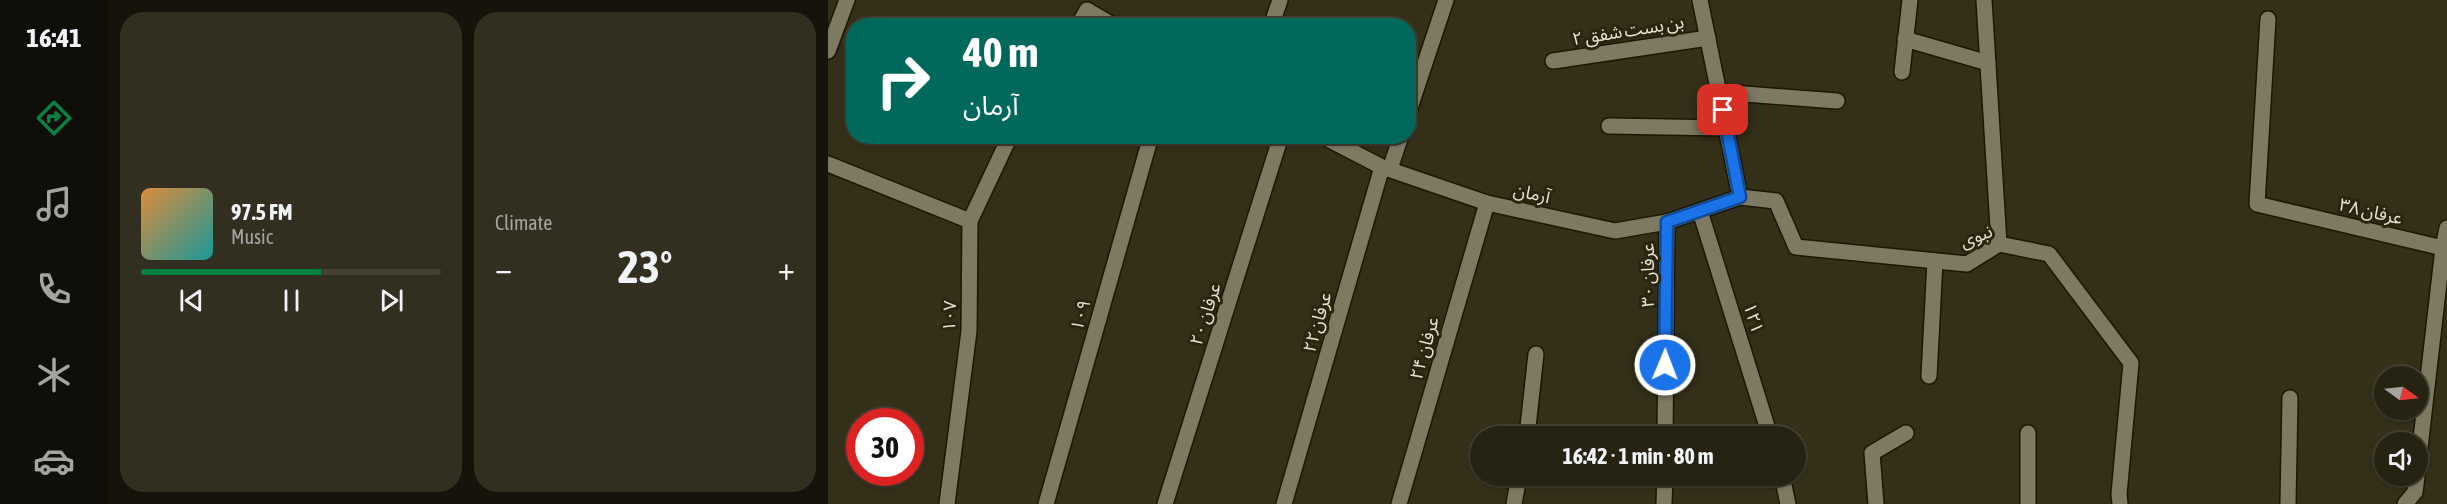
<!DOCTYPE html>
<html lang="en">
<head>
<meta charset="utf-8">
<style>
  :root { --surface:#262313; --page:#322f21; --text:#f1f3f6; --muted:#a4a4a0; --line:#424033; --accent:#0b8043 }
  body { margin:0; font-family:"Asap Condensed","Noto Sans Arabic",sans-serif; background:var(--page); color:var(--text); height:100vh; display:flex; flex-direction:column; font-size:22px; white-space:nowrap }
  * { box-sizing:border-box; margin:0 }
  p { font-size:20px; color:var(--muted) }
  .icon { flex:none; width:33px; height:33px; fill:none; stroke:currentColor; stroke-width:2; stroke-linecap:round; stroke-linejoin:round }
  .map { position:relative; flex:1; overflow:hidden }
  .side { display:flex; flex-direction:column; gap:12px; padding:12px; background:#15130a; width:720px }
  .side>* { flex:none }
  .banner { position:absolute; left:18px; top:18px; width:570px; height:126px; border-radius:24px; box-shadow:0 2px 4px #0004,0 0 0 2px var(--line); background:#00695c; color:#fff; overflow:hidden }
  .needle { width:39px; rotate:105deg }
  .controls { position:absolute; left:1546px; top:366px; display:grid; gap:12px }
  .controls a { display:grid; place-items:center; width:54px; height:54px; border-radius:50%; background:var(--surface); box-shadow:0 2px 4px #0004,0 0 0 2px var(--line); font-size:30px }
  .speed { position:absolute; left:18px; top:408px; display:flex; gap:12px; font-size:30px; font-weight:700; text-align:center }
  .speed>* { display:grid; place-content:center; width:78px; height:78px; border-radius:50%; background:var(--surface); box-shadow:0 2px 4px #0004,0 0 0 2px var(--line); line-height:1 }
  .speed .limit { border:9px solid #d22; background:#fff; color:#111 }
  .pin { position:absolute; display:grid; place-items:center; width:51px; height:51px; color:#fff; margin:-26px; border-radius:12px; box-shadow:0 3px 9px #0006 }
  .me { position:absolute; width:66px; margin:-33px; rotate:1deg; stroke-linejoin:round; filter:drop-shadow(0 0 4px #0008) }
  .turn { display:flex; align-items:center; gap:21px; height:126px; padding:0 18px; font-size:27px }
  .turn .icon { width:78px; height:78px; stroke-width:2.5 }
  .turn b { display:block; font-size:42px; line-height:51px }
  .big { font-size:45px; font-weight:700; line-height:1.1 }
  .side .card { flex:1; display:flex; flex-direction:column; justify-content:center; gap:9px; min-width:0; padding:0 21px; border-radius:24px; background:var(--page) }
  .song { display:flex; align-items:center; gap:18px }
  .cover { width:72px; height:72px; border-radius:9px; background:linear-gradient(135deg,hsl(30 70% 55%),hsl(180 70% 35%)) }
  .played { height:6px; border-radius:3px; background:linear-gradient(90deg,var(--accent) 60%,var(--line) 60%) }
  .keys { display:flex; justify-content:space-around; direction:ltr }
  .heat { display:flex; justify-content:space-between; align-items:center; font-size:33px; direction:ltr }
  .side .tiles { flex:1; display:grid; gap:12px; grid-template-columns:repeat(2,1fr) }
  .trip { position:absolute; left:642px; top:426px; width:336px; height:60px; border-radius:30px; background:var(--surface); box-shadow:0 2px 4px #0004,0 0 0 2px var(--line); font-weight:700; line-height:60px; text-align:center }
  main { display:flex; flex:1; min-height:0 }
  .tabs { display:flex; flex-direction:column; width:108px; justify-content:space-around; align-items:center; background:#0f0e08; color:var(--muted) }
  .tabs .icon { width:42px; height:42px }
  .tabs .current { color:var(--accent) }
  .tabs b { font-size:27px; color:var(--text) }
  .map>svg:first-child { display:block }
  .lines { fill:none; stroke-linecap:round; stroke-linejoin:round }
  .minor-casing { stroke:#1b1703; stroke-width:18 }
  .minor { stroke:#7e7961; stroke-width:15 }
  .route-casing { stroke:#114b97; stroke-width:15 }
  .route { stroke:#1a73e8; stroke-width:10 }
  .labels { text-anchor:middle; dominant-baseline:central; stroke-width:6; stroke-linejoin:round; paint-order:stroke }
  .street-label { font-size:18px; fill:#e4e2d4; stroke:#2a250f }
</style>
</head>
<body>
<main>
<nav class="tabs">
<b>16:41</b>
<svg class="icon current" aria-label="directions" viewBox="0 0 24 24"><path d="M12 3l9 9-9 9-9-9zM9 14v-3h6M13 9l2 2-2 2"/></svg>
<svg class="icon" aria-label="music" viewBox="0 0 24 24"><path d="M9 18V5l10-2v13"/><circle cx="6" cy="18" r="3"/><circle cx="16" cy="16" r="3"/></svg>
<svg class="icon" aria-label="phone" viewBox="0 0 24 24"><path d="M5 4h4l2 5-3 2q2 4 5 5l2-3 5 2v4C11 20 4 13 5 4z"/></svg>
<svg class="icon" aria-label="climate" viewBox="0 0 24 24"><path d="M12 3v18M4 7l16 10M4 17L20 7"/></svg>
<svg class="icon" aria-label="car" viewBox="0 0 24 24"><path d="M5 17H2v-5l4-1 3-4h7l3 4 3 1v5h-3M9 17h6M6 11h13"/><circle cx="7" cy="17" r="2"/><circle cx="17" cy="17" r="2"/></svg>
</nav>
<section class="side">
<div class="tiles">
<div class="card">
<div class="song"><i class="cover"></i><div><b>97.5 FM</b><p>Music</p></div></div>
<div class="played"></div>
<div class="keys"><svg class="icon" aria-label="previous" viewBox="0 0 24 24"><path d="M18 5L8 12l10 7zM5 5v14"/></svg><svg class="icon" aria-label="pause" viewBox="0 0 24 24"><path d="M8 5v14M16 5v14"/></svg><svg class="icon" aria-label="next" viewBox="0 0 24 24"><path d="M6 5l10 7-10 7zM19 5v14"/></svg></div>
</div>
<div class="card"><p>Climate</p>
<div class="heat"><a>−</a><b class="big">23°</b><a>+</a></div>
</div>
</div>
</section>
<div class="map">
<svg width="1619" height="504" viewBox="0 0 1619 504">
  <rect width="100%" height="100%" fill="#332f19"/>
  <g class="lines">
    <defs>
      <g id="minor">
        <path d="M872,0L912,197"/>
        <path d="M1156,0L1171,244"/>
        <path d="M1440,19L1429,204L1615,248L1590,465"/>
        <path d="M250,26L259,10L286,26"/>
        <path d="M443,26L452,0"/>
        <path d="M1077,39L1160,63"/>
        <path d="M0,51L19,0"/>
        <path d="M725,61L880,38"/>
        <path d="M1074,72L1082,0"/>
        <path d="M891,92L1009,101"/>
        <path d="M580,114L618,0"/>
        <path d="M781,126L898,128"/>
        <path d="M494,136L554,167L659,203L787,231L839,222L912,197L948,201L968,247L1139,264L1171,244L1221,254L1303,363L1291,494L1292,504"/>
        <path d="M0,164L142,221"/>
        <path d="M562,169L573,136"/>
        <path d="M872,211L942,436"/>
        <path d="M1615,248L1619,228"/>
        <path d="M1101,376L1107,261"/>
        <path d="M1200,433V504"/>
        <path d="M699,436L708,354"/>
        <path d="M837,436L839,222"/>
        <path d="M954,476L960,504"/>
        <path d="M119,504L141,331L142,221L182,136"/>
        <path d="M218,504L323,136"/>
        <path d="M337,504L453,136"/>
        <path d="M456,504L554,167"/>
        <path d="M571,504L659,203"/>
        <path d="M686,504L691,476"/>
        <path d="M836,504L837,476"/>
        <path d="M1048,504L1044,453L1078,433"/>
        <path d="M1460,504L1462,398"/>
        <path d="M1577,504L1587,492L1589,476"/>
      </g>
    </defs>
    <use href="#minor" class="minor-casing"/>
    <use href="#minor" class="minor"/>
  </g>
  <g class="lines">
    <defs>
      <path id="route" d="M837,365L839,222L912,197L895,110"/>
    </defs>
    <use href="#route" class="route-casing"/>
    <use href="#route" class="route"/>
  </g>
  <g class="labels">
    <g class="street-label">
      <text transform="translate(800 30) rotate(-9)">بن بست شفق ۲</text>
      <text transform="translate(704 193) rotate(13)">آرمان</text>
      <text transform="translate(1543 211) rotate(13)">عرفان ۳۸</text>
      <text transform="translate(1148 236) rotate(-22)">نبوی</text>
      <text transform="translate(819 275) rotate(-90)">عرفان ۳۰</text>
      <text transform="translate(377 314) rotate(-72)">عرفان ۲۰</text>
      <text transform="translate(252 315) rotate(-74)">۱۰۹</text>
      <text transform="translate(121 316) rotate(-88)">۱۰۷</text>
      <text transform="translate(926 318) rotate(73)">۱۲۱</text>
      <text transform="translate(489 322) rotate(-74)">عرفان۲۲</text>
      <text transform="translate(596 348) rotate(-74)">عرفان ۲۴</text>
    </g>
  </g>
</svg>
<div class="controls">
<a><svg class="needle" viewBox="-14 -14 28 28"><path d="M0-13l5 13h-10z" fill="#e53935"/><path d="M0 13l5-13h-10z" fill="#a4a4a0"/></svg></a>
<a><svg class="icon" aria-label="sound" viewBox="0 0 24 24"><path d="M4 9h4l5-4v14l-5-4H4zM17 9q2 3 0 6"/></svg></a>
</div>
<div class="speed"><div class="limit">30</div></div>
<div class="pin" style="left:895px;top:110px;background:#d93025"><svg class="icon" aria-label="arrive" viewBox="0 0 24 24"><path d="M6 21V4h12l-3 4 3 4H6"/></svg></div>
<svg class="me" style="left:837px;top:365px" viewBox="-20 -20 40 40"><circle r="17" fill="#1a73e8" stroke="#fff" stroke-width="3"/><path d="M0-11L8 9 0 5-8 9z" fill="#fff"/></svg>
<div class="trip">16:42 · 1 min · 80 m</div>
<div class="banner">
<div class="turn"><svg class="icon" aria-label="right" viewBox="0 0 24 24"><path d="M7 20v-9h11M14 6l5 5-5 5"/></svg><div><b>40 m</b>آرمان</div></div>
</div>
</div>
</main>
</body>
</html>
